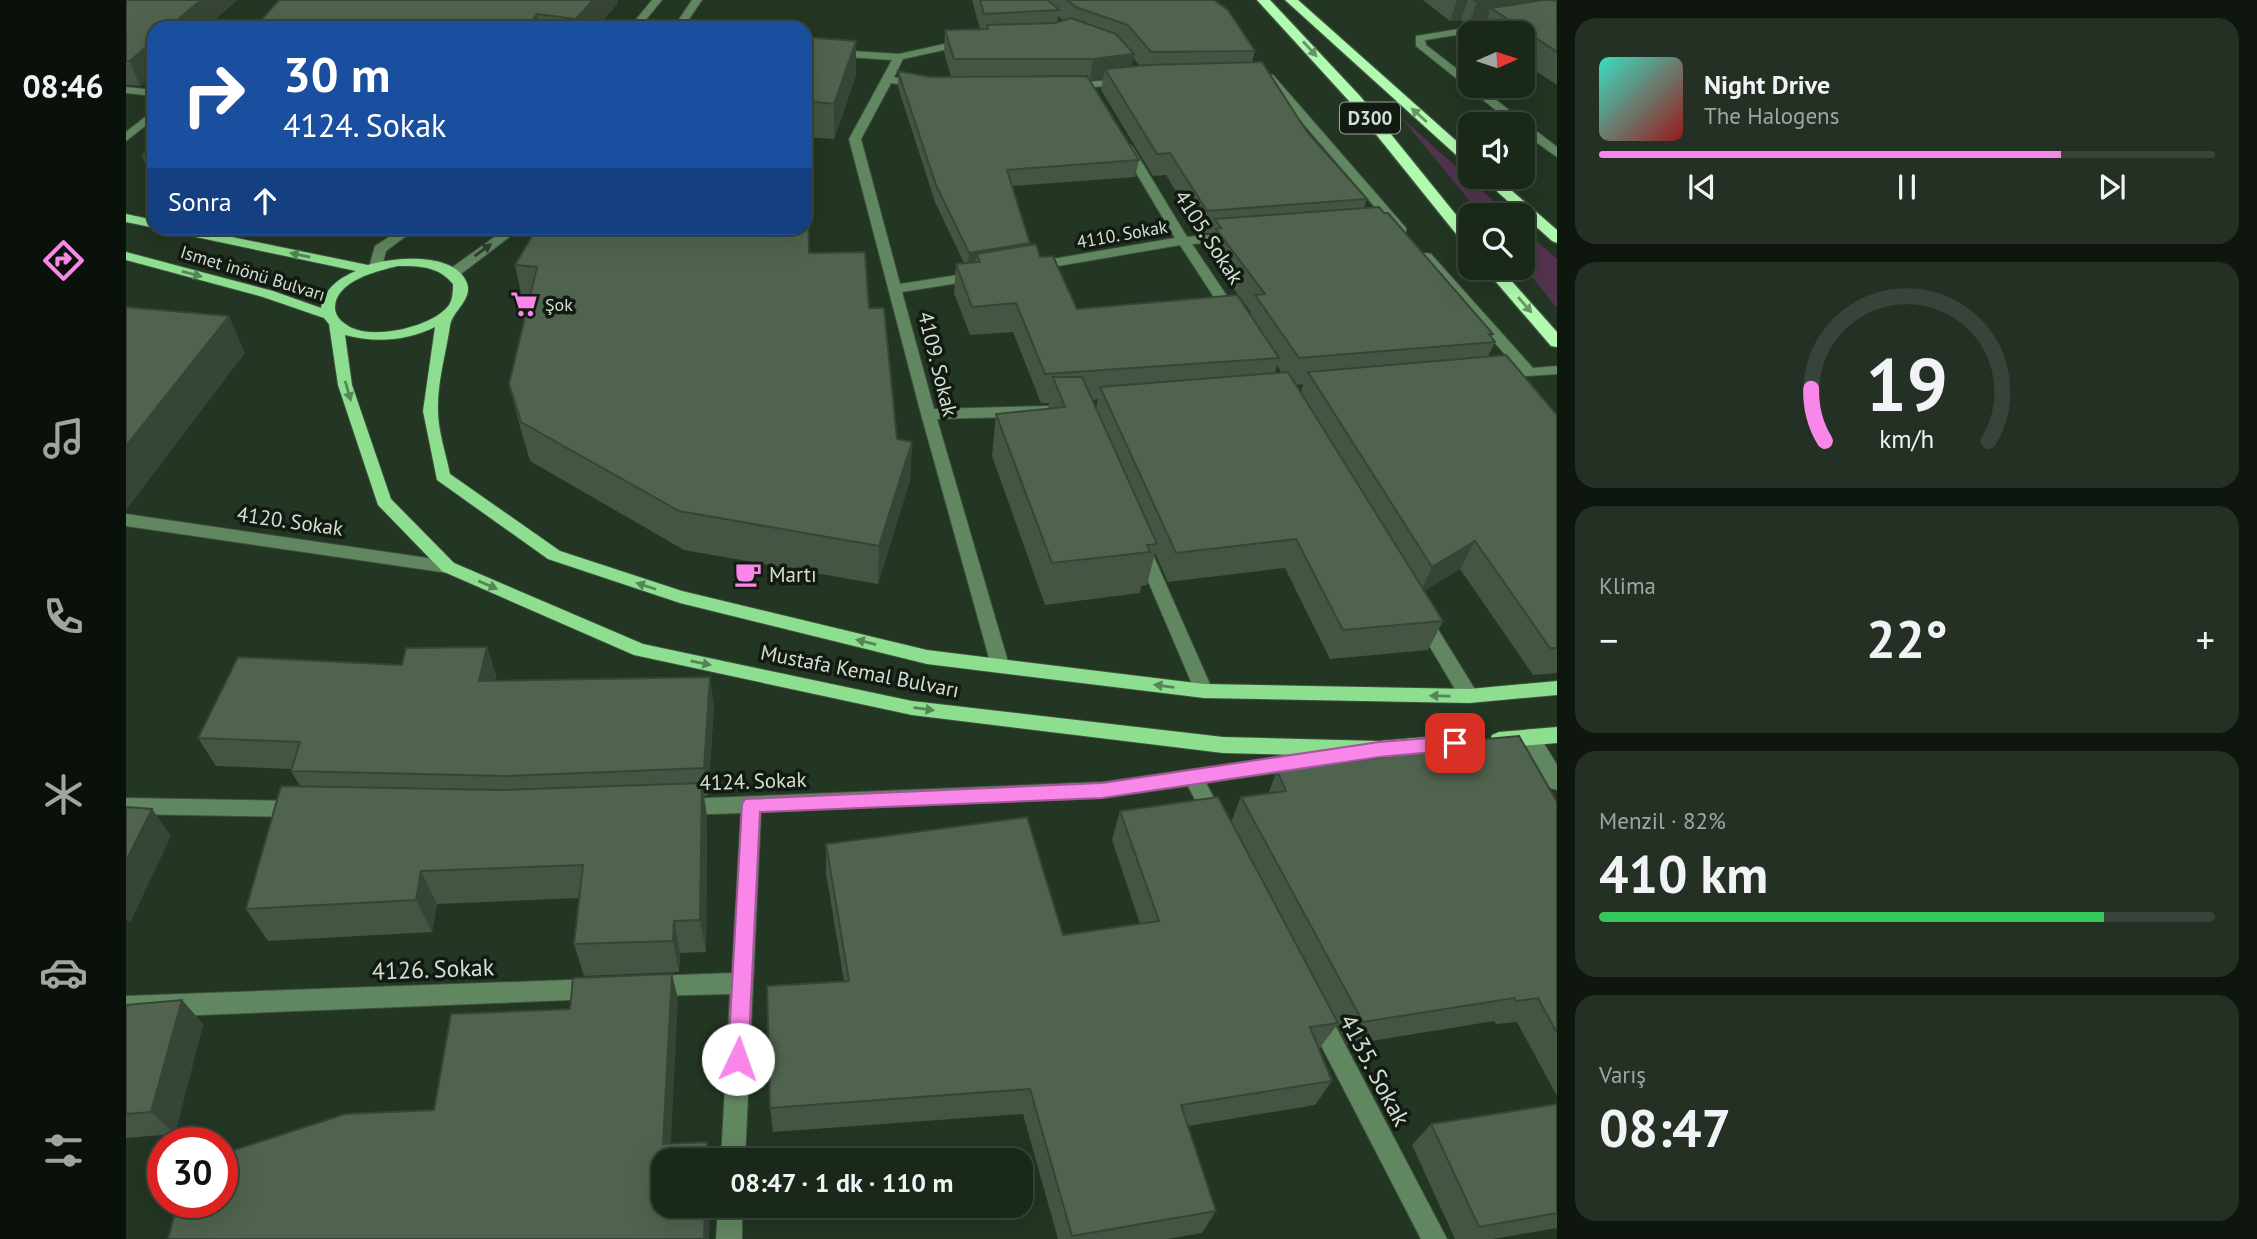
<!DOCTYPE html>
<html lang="tr">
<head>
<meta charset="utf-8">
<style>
  :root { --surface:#1a281a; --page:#233023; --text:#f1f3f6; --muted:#9fa6a2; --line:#384439; --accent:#f987e9 }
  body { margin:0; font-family:"PT Sans",sans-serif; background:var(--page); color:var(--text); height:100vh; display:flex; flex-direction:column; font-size:26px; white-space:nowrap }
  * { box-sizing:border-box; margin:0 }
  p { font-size:23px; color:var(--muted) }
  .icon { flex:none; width:38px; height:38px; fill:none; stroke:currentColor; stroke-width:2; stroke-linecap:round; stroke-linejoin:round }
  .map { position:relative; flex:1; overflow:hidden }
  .panel { display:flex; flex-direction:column; gap:18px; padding:18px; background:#0e160e; width:700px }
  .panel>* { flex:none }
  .top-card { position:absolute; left:21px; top:21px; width:665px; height:214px; border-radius:21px; box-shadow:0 7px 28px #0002,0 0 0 2px var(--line); background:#1a4fa0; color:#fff; overflow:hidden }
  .needle { width:46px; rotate:87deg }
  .fabs { position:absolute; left:1332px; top:21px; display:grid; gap:14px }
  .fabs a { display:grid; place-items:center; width:77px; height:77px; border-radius:14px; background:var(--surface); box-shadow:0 7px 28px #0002,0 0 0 2px var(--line); font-size:35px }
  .speed { position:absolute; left:21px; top:1127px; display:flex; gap:14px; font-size:35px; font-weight:700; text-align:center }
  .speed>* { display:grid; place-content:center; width:91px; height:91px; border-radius:50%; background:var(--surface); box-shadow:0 7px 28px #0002,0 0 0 2px var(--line); line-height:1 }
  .speed .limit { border:10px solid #d22; background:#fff; color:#111 }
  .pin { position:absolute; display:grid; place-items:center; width:60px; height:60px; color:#fff; margin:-30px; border-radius:14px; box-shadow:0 4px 10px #0006 }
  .me { position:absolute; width:77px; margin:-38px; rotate:3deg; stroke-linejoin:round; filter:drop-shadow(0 0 5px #0008) }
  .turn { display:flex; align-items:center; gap:24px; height:147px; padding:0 21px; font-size:32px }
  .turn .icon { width:91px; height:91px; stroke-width:2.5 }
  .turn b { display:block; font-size:49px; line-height:60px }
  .then { display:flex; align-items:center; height:66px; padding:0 21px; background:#0003; gap:14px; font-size:26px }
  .big { font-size:52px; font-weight:700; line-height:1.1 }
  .panel .widget { flex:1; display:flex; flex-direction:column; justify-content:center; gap:10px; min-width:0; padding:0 24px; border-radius:21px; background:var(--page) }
  .panel .dial { align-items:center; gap:0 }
  .dial svg { height:182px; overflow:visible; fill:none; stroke:var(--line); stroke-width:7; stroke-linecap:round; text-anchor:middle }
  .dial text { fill:var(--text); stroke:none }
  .song { display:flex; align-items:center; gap:21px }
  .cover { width:84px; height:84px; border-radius:10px; background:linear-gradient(135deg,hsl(170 70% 55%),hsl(0 70% 35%)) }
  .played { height:7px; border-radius:4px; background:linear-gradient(90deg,var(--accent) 75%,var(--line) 75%) }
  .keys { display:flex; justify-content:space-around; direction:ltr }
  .heat { display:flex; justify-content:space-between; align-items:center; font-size:38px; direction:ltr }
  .charge { height:10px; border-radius:5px; background:linear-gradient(90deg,#34c759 82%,var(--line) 0) }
  .trip { position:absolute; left:525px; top:1148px; width:382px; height:70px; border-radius:21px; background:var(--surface); box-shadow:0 7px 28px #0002,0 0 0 2px var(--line); font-weight:700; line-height:70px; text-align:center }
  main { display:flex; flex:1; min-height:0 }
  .menu { display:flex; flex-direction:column; width:126px; justify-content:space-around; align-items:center; background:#0a100a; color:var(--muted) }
  .menu .icon { width:49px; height:49px }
  .menu .on { color:var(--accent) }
  .menu b { font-size:32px; color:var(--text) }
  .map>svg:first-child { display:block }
  .green { fill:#54334f }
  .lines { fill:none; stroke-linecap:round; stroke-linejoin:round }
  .minor-casing { stroke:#3f503f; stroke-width:2 }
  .major-casing { stroke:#3f503f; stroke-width:2 }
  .highway-casing { stroke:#3f503f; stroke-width:3 }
  .minor { fill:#618761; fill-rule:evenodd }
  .major { fill:#8ede8f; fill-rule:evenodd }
  .highway { fill:#b0fbb0; fill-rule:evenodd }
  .wall { fill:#445543; fill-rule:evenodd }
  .shaded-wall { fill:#374537 }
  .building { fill:#4f634e; stroke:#374537; stroke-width:2 }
  .oneway { fill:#699669 }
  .oneway2 { fill:#2e402e }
  .oneway3 { fill:#568657 }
  .route { fill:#f987e9; stroke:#a25897; stroke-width:2 }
  .labels { text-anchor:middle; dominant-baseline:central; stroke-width:7; stroke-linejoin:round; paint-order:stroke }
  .far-street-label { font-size:18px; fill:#d4dfd4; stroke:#121a12 }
  .far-poi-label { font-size:18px; fill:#d4dfd4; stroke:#121a12; text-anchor:start }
  .shield { fill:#121a12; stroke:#9aa49a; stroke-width:2 }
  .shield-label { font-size:19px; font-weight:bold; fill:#d4dfd4 }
  .street-label { font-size:21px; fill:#d4dfd4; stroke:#121a12 }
  .poi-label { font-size:21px; fill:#d4dfd4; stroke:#121a12; text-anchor:start }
  .near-street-label { font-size:24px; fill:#d4dfd4; stroke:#121a12 }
</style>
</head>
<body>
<main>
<nav class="menu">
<b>08:46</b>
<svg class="icon on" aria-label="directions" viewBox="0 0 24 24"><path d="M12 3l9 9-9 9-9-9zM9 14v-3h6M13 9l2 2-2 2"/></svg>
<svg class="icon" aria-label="music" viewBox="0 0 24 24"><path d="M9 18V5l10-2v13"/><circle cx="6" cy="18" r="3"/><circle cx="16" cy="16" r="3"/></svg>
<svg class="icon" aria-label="phone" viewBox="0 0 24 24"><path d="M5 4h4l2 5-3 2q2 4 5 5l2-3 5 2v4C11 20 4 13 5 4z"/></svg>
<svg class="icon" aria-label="climate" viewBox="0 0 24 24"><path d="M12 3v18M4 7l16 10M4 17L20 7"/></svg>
<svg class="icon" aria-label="car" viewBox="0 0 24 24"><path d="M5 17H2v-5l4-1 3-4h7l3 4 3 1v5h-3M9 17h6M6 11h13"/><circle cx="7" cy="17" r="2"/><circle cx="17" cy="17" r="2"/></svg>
<svg class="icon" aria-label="filters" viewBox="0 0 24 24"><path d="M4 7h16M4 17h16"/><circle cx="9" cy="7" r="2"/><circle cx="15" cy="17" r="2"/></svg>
</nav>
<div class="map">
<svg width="1431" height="1239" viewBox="0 0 1431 1239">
  <rect width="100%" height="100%" fill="#233523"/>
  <g class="green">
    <path d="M1275,117L1383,215H1355Z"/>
    <path d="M1396,228L1431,259V308L1397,266Z"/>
  </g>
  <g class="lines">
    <defs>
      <g id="minor">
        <path d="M526,0H536L513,28H503Z"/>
        <path d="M566,0H576L557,28H547Z"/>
        <path d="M1382,21L1386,22V26L1299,40L1300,45L1344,79V86H1352L1431,147V157L1396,132V124H1387L1290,46V36Z"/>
        <path d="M841,39L846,42L845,44L777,59L768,77L799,85L794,88L765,83L735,139L774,284L851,272L858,276L851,280L776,292L808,409L922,406L929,411L922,416L811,419L883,665L880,670H868L865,665L795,414L723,139L766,60L679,54V48L773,54Z"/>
        <path d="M1132,75H1147L1280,228V234H1272L1140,80L1132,79Z"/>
        <path d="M1000,79L1005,82L1004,84L944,89L939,86L944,83Z"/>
        <path d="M0,87L28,90V96L0,93Z"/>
        <path d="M28,110V119L0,141V132Z"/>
        <path d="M1000,142L1006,146L1061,237L1107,233L1113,237L1107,241L1066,244L1113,314L1111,317H1101L1054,245L909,270L902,266L909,262L1049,238L994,146Z"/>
        <path d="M277,228H291L260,251L255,270H245L243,267L249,246Z"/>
        <path d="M381,228H395L331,277H321V271Z"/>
        <path d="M1300,253L1305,254L1407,368L1431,366V374L1388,377L1386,374L1388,371L1393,370L1295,260V254Z"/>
        <path d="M0,514L322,561L330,567L322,573L0,526Z"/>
        <path d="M1016,542L1024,548L1087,691L1084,696L1078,698L1072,696L1069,691L1008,548Z"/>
        <path d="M1297,613L1303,615L1350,691L1352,696L1350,701L1343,703L1336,701L1288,620L1291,615Z"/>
        <path d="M1404,729L1411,732L1431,765V790L1424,788L1395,737L1397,732Z"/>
        <path d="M1232,745L1239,747L1242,753L1239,759L1232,761L1080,783L1100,821L1097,827L1090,829L1083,827L1062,786L977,798L635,812L619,1160H595L604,994L525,996L517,993L514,986L517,979L525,976L606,973L615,813L556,815L549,813L546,807L549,801L556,799L977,782Z"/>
        <path d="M0,798L171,801L178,803L181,809L178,815L171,817L0,814Z"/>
        <path d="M469,979L477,982L480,989L477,996L469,999L0,1018V996Z"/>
        <path d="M1192,1005L1200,1008L1321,1239H1295L1184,1024L1181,1016L1184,1008Z"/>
        <path d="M592,1206H616V1239H590Z"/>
      </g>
      <g id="major">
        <path d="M0,214L28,220L29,228L0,222Z"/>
        <path d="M40,228H62L242,265C266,257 329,251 341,283C347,300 326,311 324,326C320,353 311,383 312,411C312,431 320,454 324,474L434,551L556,591L801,650L1078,684L1343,689L1431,681V695L1343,703L1078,698L801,664L554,603L422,559L311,480L297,411L309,327C281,341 249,343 219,335L226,385L265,499L328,563L517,644L786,701L1097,737L1253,741L1313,736L1320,739L1323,744L1320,749L1313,752L1253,757L1097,753L786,715L508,655L316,571L252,505L212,385L203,324L198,318L137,297L0,260V252L147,291L195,308C198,289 213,278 230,271L46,232ZM272,266C294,266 312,266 327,284C327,291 327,298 323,305C307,327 250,339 226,328C218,324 210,318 209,309C208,281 251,271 272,266Z"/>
        <path d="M1431,727V743L1373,748L1366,745L1364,740L1366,735L1373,732Z"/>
      </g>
      <g id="highway">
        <path d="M1131,0H1144L1234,96L1344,232V247L1339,245L1224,102Z"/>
        <path d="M1159,0H1172L1344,153V164L1339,163Z"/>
        <path d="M1355,177H1370L1431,230V243L1426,241Z"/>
        <path d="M1358,268H1374L1431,332V347L1425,346Z"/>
      </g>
    </defs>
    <use href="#minor" class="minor-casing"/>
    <use href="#major" class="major-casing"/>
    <use href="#highway" class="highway-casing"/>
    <use href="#minor" class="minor"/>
    <use href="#major" class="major"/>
    <use href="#highway" class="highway"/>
  </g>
  <g class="wall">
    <path d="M0,0H111L79,28H28V74L14,86L0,85Z"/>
    <path d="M846,0H1088L1129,51L1126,62L1181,132L1241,199L1238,208L1367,334L1365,337L1369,342L1362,357L1431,415V673L1407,675L1334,569L1298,591L1317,621L1302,650L1204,659L1159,568L1042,582L1029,553L1021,585L1015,586L1014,593L919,605L866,456L870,414L922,409L923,403H915L887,332L844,335L828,293L830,264L838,263L809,202L772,87V71L805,77H825L818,52L819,30L854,29ZM932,16L938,21L931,23ZM1007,58L1014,66H1005ZM977,79L975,90L1027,176L1040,175L1075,233H1086L1083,245L1085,249L1083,256L1125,312L1124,315L951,309L904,245L886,186L1009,177L1013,160L964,80ZM1151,365L1155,372L1149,373ZM1177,384L1175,392L1170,385ZM972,399L970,408L967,400Z"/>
    <path d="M1297,0H1431V85L1396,62V33H1356L1360,22L1343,25L1335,20L1324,21Z"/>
    <path d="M492,3L470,28H128Z"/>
    <path d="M679,37L730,41V75L708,139L679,137Z"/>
    <path d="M28,142V185L16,156Z"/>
    <path d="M683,253L743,308L771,439L786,442L784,480L752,584L558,550L404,461L393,423L383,384L403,303H397L389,265Z"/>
    <path d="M361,647L370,676L369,681L588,705L582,795L578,796L581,817L580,952L554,953L553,972L458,976L448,944L453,898L311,904L306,932L142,941L120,909L174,786L165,771L166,769L90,766L72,738L276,665Z"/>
    <path d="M1292,745L1431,802V1096L1391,1022L1370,1024L1368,1021L1221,1045L1211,1025L1193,1049L1206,1081L1189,1105L1062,1126L1090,1211L1076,1233L1041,1239H932L897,1114L647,1132L644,1108L718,981L700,873V844L937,935L1014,924L986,840L994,811L1105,822L1115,797L1142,794L1151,771L1287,753Z"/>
    <path d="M56,1000L77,1024L49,1134L0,1138V1005Z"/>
    <path d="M1431,1104V1228L1367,1239H1329L1286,1145L1305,1124Z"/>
  </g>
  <g class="shaded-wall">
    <path d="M75,0H111L79,28H42Z"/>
    <path d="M467,0H492V3L470,28H451L450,19Z"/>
    <path d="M1331,0H1342L1335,20L1324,21Z"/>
    <path d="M1365,0H1431V9L1365,8L1360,22L1343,25L1351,2Z"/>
    <path d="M411,14L413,28H401Z"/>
    <path d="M28,40V74L14,86L4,61Z"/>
    <path d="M730,41V75L708,139V104Z"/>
    <path d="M1008,54L1004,76L979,69L977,79L964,80L967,59Z"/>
    <path d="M904,243L902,260L854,262L850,254L849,269L842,270L843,253Z"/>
    <path d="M103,316L119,353L0,510V446Z"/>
    <path d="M786,442L784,480L752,584L753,546Z"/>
    <path d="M1349,541L1334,569L1293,594L1306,567Z"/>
    <path d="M361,647L370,676L363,710L353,681Z"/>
    <path d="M584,677L588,705L582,795L578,768Z"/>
    <path d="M576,783L581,817L580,952L574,920Z"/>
    <path d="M26,809L45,836L4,923L0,919V861Z"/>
    <path d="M295,871L311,904L306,932L290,900Z"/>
    <path d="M548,921L554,953L553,972L547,941Z"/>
    <path d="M546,974L552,999L544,1160L537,1144Z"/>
    <path d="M56,1000L77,1024L49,1134L25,1112Z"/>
    <path d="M581,1142L585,1160H581Z"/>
    <path d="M579,1206H584L583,1239H578Z"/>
  </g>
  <g class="building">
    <path d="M0,0H75L42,28H28V40L4,61H0Z"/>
    <path d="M153,0H467L450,19L411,14L401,28H128Z"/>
    <path d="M854,0H922L933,10L858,14Z"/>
    <path d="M941,0H1088L1102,10L1129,51L1025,52L1002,25L950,7Z"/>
    <path d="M1348,0H1365L1351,2Z"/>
    <path d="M1417,0H1428L1431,2V52L1365,8Z"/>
    <path d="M945,18L990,34L1008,54L967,59H828L819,30L862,29L861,25L929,23Z"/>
    <path d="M564,23L629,28H561Z"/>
    <path d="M679,37L730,41L708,104L679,101Z"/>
    <path d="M1136,62L1181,132L1241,199L1081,211L1044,153L1031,154L979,69L1021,65Z"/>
    <path d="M772,71L805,77L961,76L1013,160L881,170L904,243L843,253L810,185Z"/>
    <path d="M28,142V157L16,156Z"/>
    <path d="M679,198H682L683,253L739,252L743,308H758L771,439L786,442L753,546L553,511L395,422L383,384L411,267L389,265L411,228H679Z"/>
    <path d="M1253,207L1258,213H1262L1367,334H1363L1369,342L1173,358L1129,295L1139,294L1090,229L1095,228L1089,219Z"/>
    <path d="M910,244L914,257L927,256L951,309L1111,295L1153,358L919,374L890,303L846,307L830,264L854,262L850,254Z"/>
    <path d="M0,307L103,316L0,446Z"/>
    <path d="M1380,355L1431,415V648H1424L1349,541L1306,567L1182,372Z"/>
    <path d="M1162,372L1317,621L1217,630L1170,539L1050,553L974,387Z"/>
    <path d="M927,377H956L1031,544L1021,545L1024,552L926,563L870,414L939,407Z"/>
    <path d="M361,647L353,681L584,677L578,768L380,776L165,771L174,742L72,738L112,657L276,665L280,648Z"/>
    <path d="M1393,736L1431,802V1033L1412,998L1390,1001L1388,998L1237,1022L1115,797L1160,791L1151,771L1295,752L1292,745Z"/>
    <path d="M576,783L574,920L548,921L547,941L448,944L457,865L295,871L290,900L120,909L155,786L377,790Z"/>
    <path d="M1092,797L1212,1023L1184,1027L1206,1081L1055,1105L1090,1211L946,1236L904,1089L644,1108L641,986L723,981L700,844L901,817L937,935L1033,921L994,811Z"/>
    <path d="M0,807L26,809L0,861Z"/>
    <path d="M546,974L537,1144L581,1142V1160H537V1206H579L578,1239H42L52,1202H96V1154L219,1114L308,1110L325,1014L444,1009L447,978Z"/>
    <path d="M56,1000L25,1112L0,1114V1005Z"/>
    <path d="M1431,1104V1213L1353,1227L1305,1124Z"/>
  </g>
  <defs><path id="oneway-solid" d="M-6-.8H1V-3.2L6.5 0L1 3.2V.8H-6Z" transform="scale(1.75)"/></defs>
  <g class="oneway">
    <use href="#oneway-solid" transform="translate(1184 49) rotate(48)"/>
    <use href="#oneway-solid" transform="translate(1293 115) rotate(-138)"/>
    <use href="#oneway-solid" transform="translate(1399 305) rotate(49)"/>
  </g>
  <use class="oneway2" href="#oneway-solid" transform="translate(357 250) rotate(-36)"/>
  <g class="oneway3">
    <use href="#oneway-solid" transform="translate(174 255) rotate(-168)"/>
    <use href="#oneway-solid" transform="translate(66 274) rotate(15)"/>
    <use href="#oneway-solid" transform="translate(222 391) rotate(74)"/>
    <use href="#oneway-solid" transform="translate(362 585) rotate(23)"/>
    <use href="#oneway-solid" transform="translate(520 586) rotate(-162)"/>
    <use href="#oneway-solid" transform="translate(740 642) rotate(-166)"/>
    <use href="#oneway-solid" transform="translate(575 663) rotate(12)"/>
    <use href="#oneway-solid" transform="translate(1038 686) rotate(-173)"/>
    <use href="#oneway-solid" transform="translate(1314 696) rotate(-179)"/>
    <use href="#oneway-solid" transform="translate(798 709) rotate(7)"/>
  </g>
  <path class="route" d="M1329,736L1335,738L1337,743L1335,748L1329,750L1253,757L976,798L634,812L622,1059L619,1066L612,1069L605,1066L602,1059L616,804L619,799L976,783L1253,742Z"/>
  <defs>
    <symbol id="supermarket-bare" viewBox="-9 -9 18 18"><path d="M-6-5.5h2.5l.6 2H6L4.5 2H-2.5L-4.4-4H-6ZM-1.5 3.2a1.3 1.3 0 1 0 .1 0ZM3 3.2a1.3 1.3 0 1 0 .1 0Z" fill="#f987e9" stroke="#121a12" stroke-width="2.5" paint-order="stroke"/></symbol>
    <symbol id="cafe-bare" viewBox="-9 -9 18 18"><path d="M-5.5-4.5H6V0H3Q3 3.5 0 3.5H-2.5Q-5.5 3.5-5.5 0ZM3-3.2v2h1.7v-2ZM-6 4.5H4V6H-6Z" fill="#f987e9" stroke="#121a12" stroke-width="2.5" paint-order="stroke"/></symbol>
  </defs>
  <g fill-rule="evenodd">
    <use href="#supermarket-bare" x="379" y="285" width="38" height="38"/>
    <use href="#cafe-bare" x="603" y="555" width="38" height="38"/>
  </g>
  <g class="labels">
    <g class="far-street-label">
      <text transform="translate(996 234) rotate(-10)">4110. Sokak</text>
      <text transform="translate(127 273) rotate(17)">Ismet inönü Bulvarı</text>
    </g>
    <g class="far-poi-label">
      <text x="419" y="304">Şok</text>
    </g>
    <rect class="shield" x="1214" y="102.5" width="60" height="31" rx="5"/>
    <g class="shield-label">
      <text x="1244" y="118">D300</text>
    </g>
    <g class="street-label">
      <text transform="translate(1083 237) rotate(57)">4105. Sokak</text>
      <text transform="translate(812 364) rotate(76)">4109. Sokak</text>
      <text transform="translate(164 521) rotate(8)">4120. Sokak</text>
      <text transform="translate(734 671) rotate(11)">Mustafa Kemal Bulvarı</text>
      <text transform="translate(627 781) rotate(-2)">4124. Sokak</text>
    </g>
    <g class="poi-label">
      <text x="643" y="574">Martı</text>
    </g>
    <g class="near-street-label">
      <text transform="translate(307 969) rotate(-2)">4126. Sokak</text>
      <text transform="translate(1249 1070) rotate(62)">4135. Sokak</text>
    </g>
  </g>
</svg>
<div class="fabs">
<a><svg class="needle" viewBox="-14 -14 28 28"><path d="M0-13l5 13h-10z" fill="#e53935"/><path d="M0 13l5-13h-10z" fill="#9fa6a2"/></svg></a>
<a><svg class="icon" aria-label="sound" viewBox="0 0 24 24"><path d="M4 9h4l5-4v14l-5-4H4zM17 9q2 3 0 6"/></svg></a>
<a><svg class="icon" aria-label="search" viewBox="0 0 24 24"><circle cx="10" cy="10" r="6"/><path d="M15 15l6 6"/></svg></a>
</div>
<div class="speed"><div class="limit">30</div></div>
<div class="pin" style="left:1329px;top:743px;background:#d93025"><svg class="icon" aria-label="arrive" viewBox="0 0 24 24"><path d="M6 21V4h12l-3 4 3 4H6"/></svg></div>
<svg class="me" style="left:612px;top:1059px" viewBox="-20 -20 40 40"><circle r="19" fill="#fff"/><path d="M0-13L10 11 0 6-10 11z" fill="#f987e9"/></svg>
<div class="trip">08:47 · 1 dk · 110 m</div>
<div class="top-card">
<div class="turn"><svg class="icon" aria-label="right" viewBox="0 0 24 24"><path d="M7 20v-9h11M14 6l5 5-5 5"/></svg><div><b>30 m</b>4124. Sokak</div></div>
<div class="then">Sonra<svg class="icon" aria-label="ahead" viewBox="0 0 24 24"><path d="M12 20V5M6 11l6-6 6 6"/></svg></div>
</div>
</div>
<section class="panel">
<div class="widget">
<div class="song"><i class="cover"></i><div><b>Night Drive</b><p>The Halogens</p></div></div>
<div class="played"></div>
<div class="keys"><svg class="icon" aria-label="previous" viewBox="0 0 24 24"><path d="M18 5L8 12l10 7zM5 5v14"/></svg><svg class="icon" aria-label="pause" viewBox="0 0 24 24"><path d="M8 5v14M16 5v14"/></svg><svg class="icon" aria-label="next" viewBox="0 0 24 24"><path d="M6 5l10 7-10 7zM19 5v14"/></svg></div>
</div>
<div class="widget dial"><svg viewBox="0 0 100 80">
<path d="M14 69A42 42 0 1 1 86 69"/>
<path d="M14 69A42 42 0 0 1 8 46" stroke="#f987e9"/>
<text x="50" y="56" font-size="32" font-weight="700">19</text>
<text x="50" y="72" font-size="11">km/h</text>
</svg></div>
<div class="widget"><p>Klima</p>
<div class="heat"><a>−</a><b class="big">22°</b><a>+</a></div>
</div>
<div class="widget"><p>Menzil · 82%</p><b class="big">410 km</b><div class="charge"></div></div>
<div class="widget"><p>Varış</p><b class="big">08:47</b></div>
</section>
</main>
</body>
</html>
